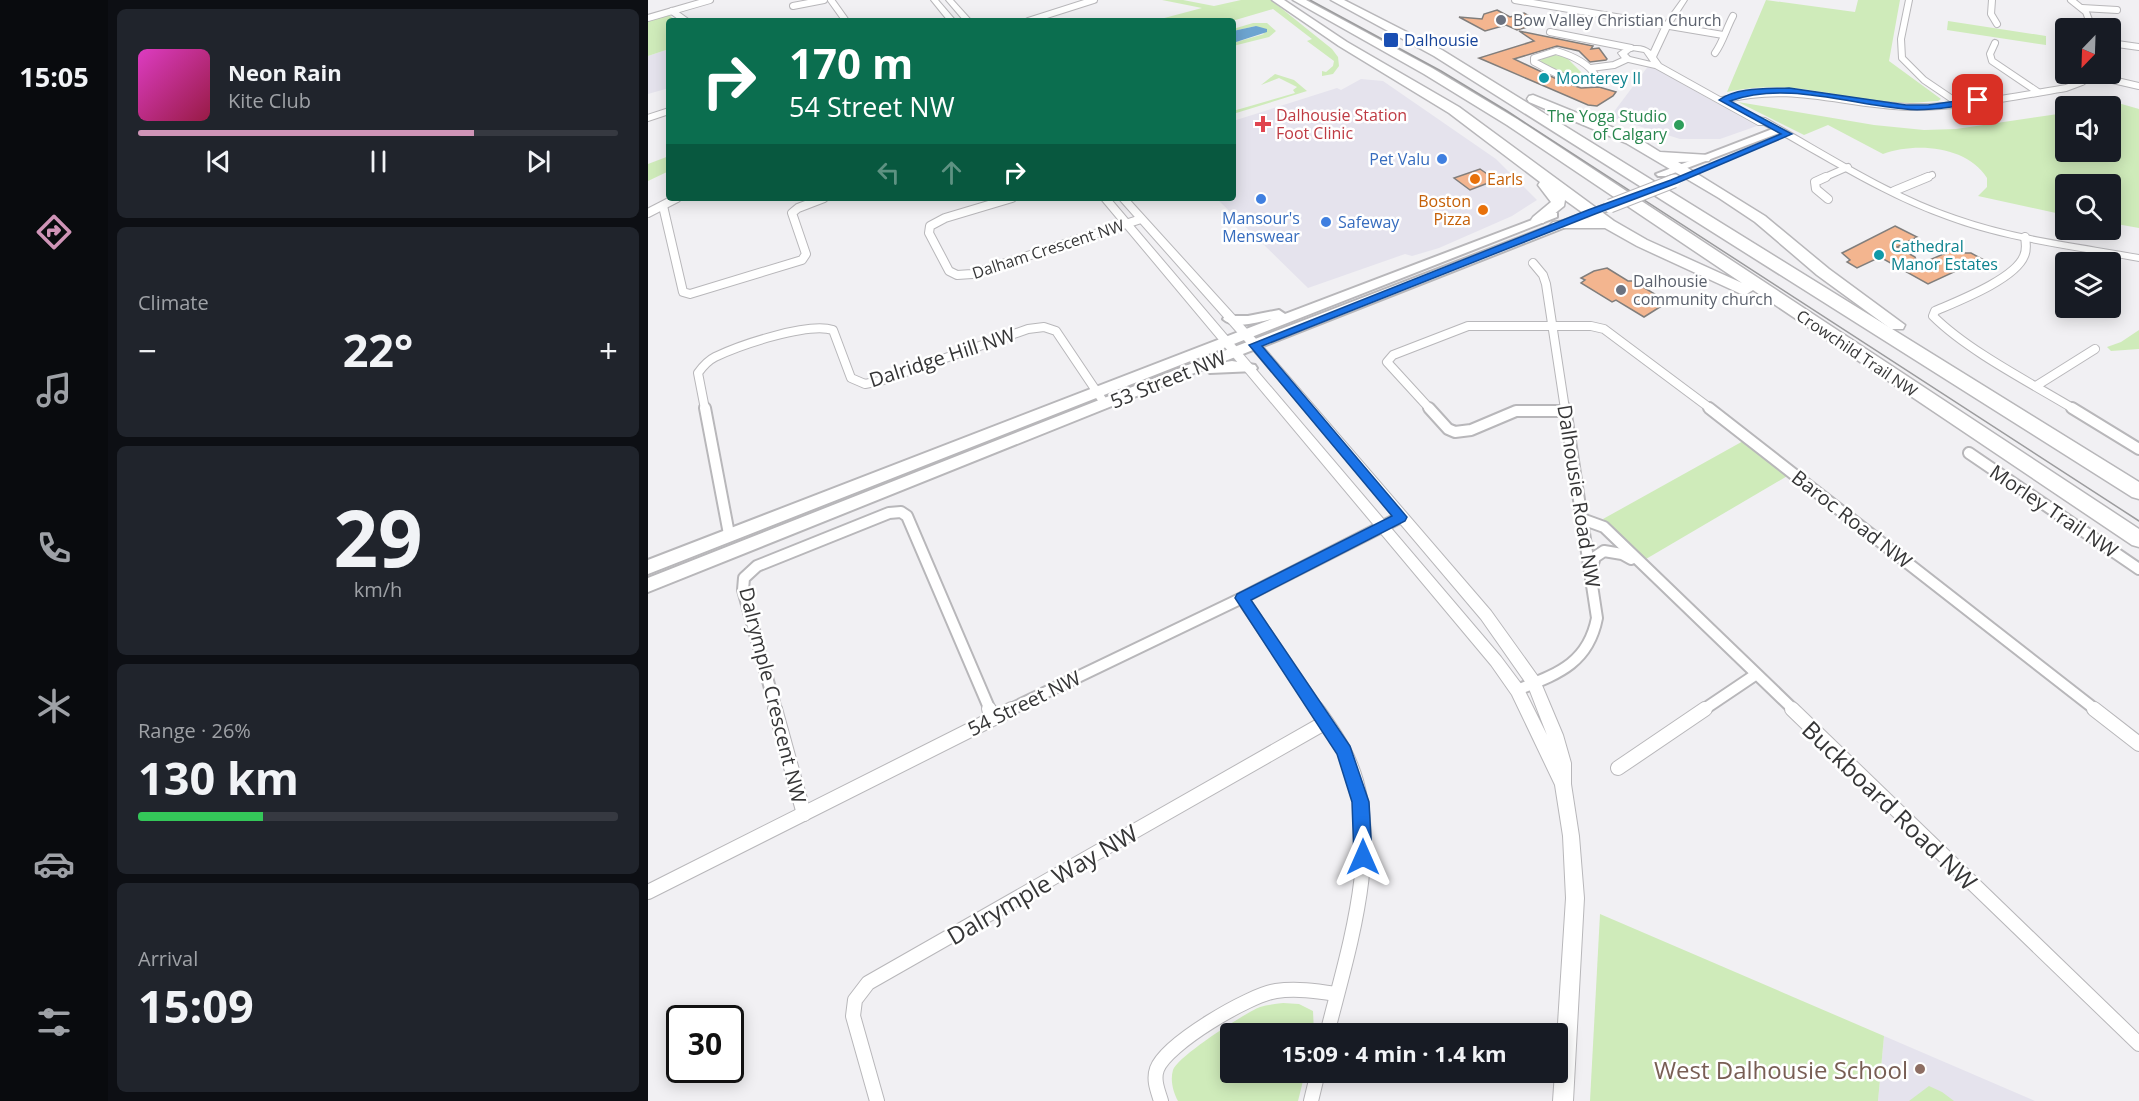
<!DOCTYPE html>
<html lang="en">
<head>
<meta charset="utf-8">
<style>
  :root { --surface:#171b24; --page:#20242c; --text:#f1f3f6; --muted:#9ea1a6; --line:#363941; --accent:#cf94b7 }
  body { margin:0; font-family:"Open Sans",sans-serif; background:var(--page); color:var(--text); height:100vh; display:flex; flex-direction:column; font-size:22px; white-space:nowrap }
  * { box-sizing:border-box; margin:0 }
  p { font-size:20px; color:var(--muted) }
  .icon { flex:none; width:33px; height:33px; fill:none; stroke:currentColor; stroke-width:2; stroke-linecap:round; stroke-linejoin:round }
  .map { position:relative; flex:1; overflow:hidden }
  .drawer { display:flex; flex-direction:column; gap:9px; padding:9px; background:#0d0f14; width:540px }
  .drawer>* { flex:none }
  .guide { position:absolute; left:18px; top:18px; width:570px; height:183px; border-radius:6px; box-shadow:0 3px 15px #0003; background:#0b6e4f; color:#fff; overflow:hidden }
  .needle { width:39px; rotate:203deg }
  .buttons { position:absolute; left:1407px; top:18px; display:grid; gap:12px }
  .buttons a { display:grid; place-items:center; width:66px; height:66px; border-radius:6px; background:var(--surface); box-shadow:0 3px 15px #0003; font-size:30px }
  .speed { position:absolute; left:18px; top:1005px; display:flex; gap:12px; font-size:30px; font-weight:700; text-align:center }
  .speed>* { display:grid; place-content:center; width:78px; height:78px; border-radius:50%; background:var(--surface); box-shadow:0 3px 15px #0003; line-height:1 }
  .speed .limit { border:3px solid #111; border-radius:9px; background:#fff; color:#111 }
  .pin { position:absolute; display:grid; place-items:center; width:51px; height:51px; color:#fff; margin:-26px; border-radius:12px; box-shadow:0 3px 9px #0006 }
  .me { position:absolute; width:66px; margin:-33px; rotate:0deg; stroke-linejoin:round; filter:drop-shadow(0 0 4px #0008) }
  .turn { display:flex; align-items:center; gap:21px; height:126px; padding:0 24px; font-size:27px }
  .turn .icon { width:78px; height:78px; stroke-width:2.5 }
  .turn b { display:block; font-size:42px; line-height:51px }
  .lanes { display:flex; align-items:center; height:57px; padding:0 24px; background:#0003; justify-content:center; gap:30px; direction:ltr }
  .lanes .off { opacity:.35 }
  .big { font-size:45px; font-weight:700; line-height:1.1 }
  .drawer .card { flex:1; display:flex; flex-direction:column; justify-content:center; gap:9px; min-width:0; padding:0 21px; border-radius:9px; background:var(--page) }
  .drawer .dial { align-items:center; gap:0 }
  .dial b { font-size:78px; line-height:1 }
  .song { display:flex; align-items:center; gap:18px }
  .cover { width:72px; height:72px; border-radius:9px; background:linear-gradient(135deg,hsl(310 70% 55%),hsl(340 70% 35%)) }
  .played { height:6px; border-radius:3px; background:linear-gradient(90deg,var(--accent) 70%,var(--line) 70%) }
  .keys { display:flex; justify-content:space-around; direction:ltr }
  .heat { display:flex; justify-content:space-between; align-items:center; font-size:33px; direction:ltr }
  .charge { height:9px; border-radius:4px; background:linear-gradient(90deg,#34c759 26%,var(--line) 0) }
  .trip { position:absolute; left:572px; top:1023px; width:348px; height:60px; border-radius:6px; background:var(--surface); box-shadow:0 3px 15px #0003; font-weight:700; line-height:60px; text-align:center }
  main { display:flex; flex:1; min-height:0 }
  .tab-bar { display:flex; flex-direction:column; width:108px; justify-content:space-around; align-items:center; background:#090b0e; color:var(--muted) }
  .tab-bar .icon { width:42px; height:42px }
  .tab-bar .current { color:var(--accent) }
  .tab-bar b { font-size:27px; color:var(--text) }
  .map>svg:first-child { display:block }
  .built { fill:#e5e3ed }
  .green { fill:#cfebba }
  .water { fill:#6da5d1 }
  .building { fill:#f3b58f; stroke:#817e7c; stroke-width:1.5 }
  .lines { fill:none; stroke-linecap:round; stroke-linejoin:round }
  .minor-far3-casing { stroke:#b8b7ba; stroke-width:8 }
  .minor-far2-casing { stroke:#b8b7ba; stroke-width:10 }
  .minor-far1-casing { stroke:#b8b7ba; stroke-width:14 }
  .minor-casing { stroke:#b8b7ba; stroke-width:16 }
  .tertiary-casing { stroke:#b8b7ba; stroke-width:2 }
  .secondary-casing { stroke:#b8b7ba; stroke-width:4 }
  .motorway-casing { stroke:#b8b7ba; stroke-width:3 }
  .minor-far3 { stroke:#fff; stroke-width:6 }
  .minor-far2 { stroke:#fff; stroke-width:8 }
  .minor-far1 { stroke:#fff; stroke-width:10 }
  .minor { stroke:#fff; stroke-width:14 }
  .tertiary { fill:#fff; fill-rule:evenodd }
  .secondary { fill:#fff; fill-rule:evenodd }
  .motorway { fill:#fff; fill-rule:evenodd }
  .tram { stroke:#9c9c9e; stroke-width:1.5 }
  .secondary-bridge-casing { stroke:#b8b7ba; stroke-width:15; stroke-linecap:butt }
  .secondary-bridge { stroke:#fff; stroke-width:13 }
  .route { fill:#1a73e8; stroke:#114b97; stroke-width:1.5 }
  .worship-dot { fill:#6b7280; stroke:#fff; stroke-width:2 }
  .transit-dot { fill:#1a4fb4; stroke:#fff; stroke-width:2 }
  .culture-dot { fill:#0f9aa8; stroke:#fff; stroke-width:2 }
  .health-dot { fill:#e0444e; stroke:#fff; stroke-width:2 }
  .leisure-dot { fill:#2e9e5b; stroke:#fff; stroke-width:2 }
  .shop-dot { fill:#3f7fe0; stroke:#fff; stroke-width:2 }
  .food-dot { fill:#e8710a; stroke:#fff; stroke-width:2 }
  .education-dot { fill:#8d6e63; stroke:#fff; stroke-width:2 }
  .labels { text-anchor:middle; dominant-baseline:central; stroke-width:5; stroke-linejoin:round; paint-order:stroke }
  .far-worship-label { font-size:16px; fill:#5b616d; stroke:#fff; text-anchor:start }
  .far-transit-label { font-size:16px; fill:#164399; stroke:#fff; text-anchor:start }
  .far-culture-label { font-size:16px; fill:#0d838f; stroke:#fff; text-anchor:start }
  .far-health-label { font-size:16px; fill:#be3a42; stroke:#fff; text-anchor:start }
  .far-leisure-label { font-size:16px; fill:#27864d; stroke:#fff; text-anchor:end }
  .far-shop-label { font-size:16px; fill:#366cbe; stroke:#fff; text-anchor:end }
  .far-food-label { font-size:16px; fill:#c56008; stroke:#fff; text-anchor:start }
  .far-street-label { font-size:16px; fill:#363637; stroke:#fff }
  .street-label { font-size:20px; fill:#363637; stroke:#fff }
  .near-street-label { font-size:24px; fill:#363637; stroke:#fff }
  .near-education-label { font-size:24px; fill:#785e54; stroke:#fff; text-anchor:end }
</style>
</head>
<body>
<main>
<nav class="tab-bar">
<b>15:05</b>
<svg class="icon current" aria-label="directions" viewBox="0 0 24 24"><path d="M12 3l9 9-9 9-9-9zM9 14v-3h6M13 9l2 2-2 2"/></svg>
<svg class="icon" aria-label="music" viewBox="0 0 24 24"><path d="M9 18V5l10-2v13"/><circle cx="6" cy="18" r="3"/><circle cx="16" cy="16" r="3"/></svg>
<svg class="icon" aria-label="phone" viewBox="0 0 24 24"><path d="M5 4h4l2 5-3 2q2 4 5 5l2-3 5 2v4C11 20 4 13 5 4z"/></svg>
<svg class="icon" aria-label="climate" viewBox="0 0 24 24"><path d="M12 3v18M4 7l16 10M4 17L20 7"/></svg>
<svg class="icon" aria-label="car" viewBox="0 0 24 24"><path d="M5 17H2v-5l4-1 3-4h7l3 4 3 1v5h-3M9 17h6M6 11h13"/><circle cx="7" cy="17" r="2"/><circle cx="17" cy="17" r="2"/></svg>
<svg class="icon" aria-label="filters" viewBox="0 0 24 24"><path d="M4 7h16M4 17h16"/><circle cx="9" cy="7" r="2"/><circle cx="15" cy="17" r="2"/></svg>
</nav>
<section class="drawer">
<div class="card">
<div class="song"><i class="cover"></i><div><b>Neon Rain</b><p>Kite Club</p></div></div>
<div class="played"></div>
<div class="keys"><svg class="icon" aria-label="previous" viewBox="0 0 24 24"><path d="M18 5L8 12l10 7zM5 5v14"/></svg><svg class="icon" aria-label="pause" viewBox="0 0 24 24"><path d="M8 5v14M16 5v14"/></svg><svg class="icon" aria-label="next" viewBox="0 0 24 24"><path d="M6 5l10 7-10 7zM19 5v14"/></svg></div>
</div>
<div class="card"><p>Climate</p>
<div class="heat"><a>−</a><b class="big">22°</b><a>+</a></div>
</div>
<div class="card dial"><b>29</b><p>km/h</p></div>
<div class="card"><p>Range · 26%</p><b class="big">130 km</b><div class="charge"></div></div>
<div class="card"><p>Arrival</p><b class="big">15:09</b></div>
</section>
<div class="map">
<svg width="1491" height="1101" viewBox="0 0 1491 1101">
  <rect width="100%" height="100%" fill="#f1f0f3"/>
  <g class="built">
    <path d="M21,49V88L0,94V56Z"/>
    <path d="M1001,65L1047,91L1109,126L1072,139H1032L962,117Z"/>
    <path d="M713,79L735,81L848,159L889,200L864,216L791,248L764,256L757,254L660,288L568,198H585V121L689,88L693,90Z"/>
    <path d="M1236,1036L1387,1101H1230Z"/>
  </g>
  <g class="green">
    <path d="M514,0H535L566,6L593,0H623L684,49L690,57L691,66L685,74L674,76V71L678,72L685,66L686,61L659,41L664,39L625,9L584,21H505L554,8Z"/>
    <path d="M1118,0L1207,12L1210,0H1252L1241,61L1293,99L1290,101C1274,102 1256,104 1240,102C1179,96 1142,79 1079,92Z"/>
    <path d="M15,16H22L28,21H21V49L0,56V20Z"/>
    <path d="M1300,21L1398,36V45L1299,30Z"/>
    <path d="M605,23H619L628,31L621,37L585,46V43L616,34L608,26L585,31V29Z"/>
    <path d="M907,55L918,57L939,78L930,81L890,62L896,58Z"/>
    <path d="M627,74L646,80L659,91L585,114V111L647,93L645,90L649,87L631,78L613,85Z"/>
    <path d="M1090,102L1226,125L1276,130L1308,129L1417,113L1418,152H1462V106H1456L1470,103L1491,109V228L1463,223L1462,184H1418L1417,215L1330,196L1339,187V178C1319,146 1268,142 1235,154L1180,125L1156,135Z"/>
    <path d="M21,156V171L0,181V164Z"/>
    <path d="M1491,330V349L1463,351L1459,347L1473,342Z"/>
    <path d="M1097,440L1141,475L998,559L955,519Z"/>
    <path d="M952,914L1236,1036L1230,1101H942Z"/>
    <path d="M635,1003L651,1004L665,1011L666,1033L582,1034V1072L657,1073L650,1101H530C525,1092 522,1080 525,1070C530,1056 597,1013 612,1007C619,1005 627,1004 635,1003Z"/>
    <path d="M1281,1086L1294,1092L1306,1101H1261Z"/>
  </g>
  <path class="water" d="M608,26L619,29V32L585,43V31Z"/>
  <g class="building">
    <path d="M849,10L862,17L876,13L894,23L869,30L858,25L837,31L811,17L834,19L836,14Z"/>
    <path d="M871,31L945,46L943,49L951,48L959,59L958,60L942,62L931,51L909,46L866,59L915,82L933,88L951,87L968,92L965,96L949,106L940,105L831,58L886,41Z"/>
    <path d="M832,169L848,180L822,190L806,178Z"/>
    <path d="M1247,226L1269,237L1249,247L1267,257L1270,265L1307,249L1314,253H1323L1334,259L1280,284L1232,257L1209,268L1199,262L1202,260L1194,253Z"/>
    <path d="M959,268L980,281H985L1020,302L996,317L968,300L964,302L933,283L937,280L933,278L946,271Z"/>
  </g>
  <g class="lines">
    <defs>
      <g id="minor-far3">
        <path d="M183,0L198,21"/>
        <path d="M867,0L1075,35"/>
        <path d="M1261,0L1253,39L1254,58L1276,80L1310,103"/>
        <path d="M1344,0L1343,14L1349,24"/>
        <path d="M1423,0L1438,12L1444,28"/>
        <path d="M145,6L176,0"/>
        <path d="M1434,8L1469,10"/>
        <path d="M24,11L38,21"/>
        <path d="M0,18L62,0"/>
        <path d="M380,21L446,0"/>
        <path d="M902,32L983,48"/>
        <path d="M1347,43L1342,54L1344,61L1390,92"/>
        <path d="M1462,43L1491,47"/>
        <path d="M908,51C922,55 940,63 948,76C928,88 904,71 886,62V58Z"/>
        <path d="M1067,53C1075,42 1078,29 1085,16"/>
        <path d="M943,68L966,65L979,59"/>
        <path d="M1443,75L1491,86"/>
        <path d="M1075,100C1146,82 1194,105 1262,107C1311,108 1370,96 1418,88L1434,82L1445,74"/>
        <path d="M0,118L21,111"/>
        <path d="M1175,178L1200,167"/>
        <path d="M1276,178L1284,175"/>
      </g>
      <g id="minor-far2">
        <path d="M1178,177L1167,182L1168,189L1180,199"/>
        <path d="M1246,191L1280,177"/>
        <path d="M364,198L297,218L282,226L281,233L301,271L309,275L324,274L493,219"/>
        <path d="M15,206L35,292L42,294L154,260L158,254L144,213L150,208L176,198"/>
        <path d="M0,213L29,198"/>
        <path d="M1377,237C1378,243 1379,250 1376,256C1367,279 1310,301 1287,311L1285,316C1320,351 1383,383 1426,409"/>
        <path d="M885,263L895,275L898,284L917,409"/>
        <path d="M1388,386L1447,349"/>
        <path d="M57,409L50,373C55,366 59,361 67,357C92,345 160,322 185,330L203,378L217,384L232,381L380,329L396,327L408,331L457,404"/>
        <path d="M782,409L739,362L745,355L820,326H943L956,329L1063,409"/>
      </g>
      <g id="minor-far1">
        <path d="M57,408L81,534"/>
        <path d="M781,408L800,429L807,432L823,430L868,411H918"/>
        <path d="M1061,408L1448,710"/>
        <path d="M1424,408L1491,449"/>
        <path d="M1321,453L1491,569"/>
        <path d="M934,519L956,527L1146,710"/>
        <path d="M943,570L947,557L956,551L974,554L983,559"/>
        <path d="M594,598L670,710"/>
        <path d="M869,690C909,674 940,664 949,618L917,408"/>
        <path d="M128,710L95,590L96,578L109,566L241,513L253,512L259,516L342,710"/>
        <path d="M361,710L594,598L753,517"/>
        <path d="M1055,710L1107,675"/>
      </g>
      <g id="minor">
        <path d="M127,709L156,814"/>
        <path d="M341,709L345,718"/>
        <path d="M669,709C681,726 694,744 702,764C736,845 699,953 679,1034"/>
        <path d="M1144,709L1491,1044"/>
        <path d="M1446,709L1491,744"/>
        <path d="M970,768L1057,709"/>
        <path d="M0,892L364,709"/>
        <path d="M229,1101L205,1016L207,1000L220,983L678,722"/>
        <path d="M513,1101C510,1091 505,1080 509,1069C518,1044 601,995 628,991C648,988 668,991 688,994"/>
        <path d="M663,1101L670,1072"/>
      </g>
      <g id="tertiary">
        <path d="M283,0H290L308,21H300Z"/>
        <path d="M298,0H305L324,21H316Z"/>
        <path d="M1033,0H1039L1023,25L1008,57L1013,64L1108,117L1117,118C1179,152 1240,193 1308,216C1367,237 1430,244 1491,255V261C1427,249 1360,242 1299,219C1234,196 1176,158 1116,125H1110L1007,68L976,61L970,53C980,45 993,43 1003,51L1015,25ZM984,50L996,52L1003,62L982,57L979,54Z"/>
        <path d="M452,198H462L853,657L874,685L899,735L880,686L833,619L611,357L470,198H480L619,351L843,611L891,678L915,735L923,763V784L931,836L936,898L925,1101H905L907,1072H909V1039L918,898L915,836L907,785L864,695L843,665Z"/>
      </g>
      <g id="secondary">
        <path d="M1127,128L1131,129V133L1018,176H1010L1008,174Z"/>
        <path d="M962,203L966,204V208L572,363L584,361L607,365L609,368L607,371L562,373L556,369L0,592V578L568,354Z"/>
        <path d="M905,212L909,213V217L0,574V560L624,319C610,322 587,330 575,319L577,316H600L631,310L637,314Z"/>
      </g>
      <g id="motorway">
        <path d="M624,0H636L699,42L811,107L966,221L999,240L1094,283L859,125L776,74L645,0H658L784,68L869,119L1491,529V547L1484,545L1105,290L1097,295L1091,293L989,246L957,228H905L902,225L905,222L942,218L917,200L916,206L895,223H885L883,220L885,217L903,202L890,185L892,182L801,113L691,46Z"/>
        <path d="M683,0H696L794,50L1491,482V499L1484,497L786,56Z"/>
        <path d="M885,95L988,137L1012,152L1061,155L1063,158L1061,161L1030,162L1117,216L1181,269L1257,325L1255,329H1243L1169,275L1107,222L1071,198L978,143L881,102L879,99L881,96Z"/>
      </g>
    </defs>
    <use href="#minor-far3" class="minor-far3-casing"/>
    <use href="#minor-far2" class="minor-far2-casing"/>
    <use href="#minor-far1" class="minor-far1-casing"/>
    <use href="#minor" class="minor-casing"/>
    <use href="#tertiary" class="tertiary-casing"/>
    <use href="#secondary" class="secondary-casing"/>
    <use href="#motorway" class="motorway-casing"/>
    <use href="#minor-far3" class="minor-far3"/>
    <use href="#minor-far2" class="minor-far2"/>
    <use href="#minor-far1" class="minor-far1"/>
    <use href="#minor" class="minor"/>
    <use href="#tertiary" class="tertiary"/>
    <use href="#secondary" class="secondary"/>
    <use href="#motorway" class="motorway"/>
    <path class="tram" d="M662,0L793,71L859,111L1491,521"/>
    <defs>
      <path id="secondary-bridge" d="M962,206L1026,181"/>
    </defs>
    <use href="#secondary-bridge" class="secondary-bridge-casing"/>
    <use href="#secondary-bridge" class="secondary-bridge"/>
  </g>
  <path class="route" d="M1141,88L1258,105H1280L1330,98L1334,100C1326,106 1313,105 1303,107C1288,109 1272,111 1257,109C1201,104 1137,81 1082,101L1144,134L1029,183L947,214L614,346L759,517L757,521L603,600L702,746L721,802L724,857L721,863L715,866L709,863L706,857L704,802L689,754L587,598L589,594L744,516L601,345L940,210L1023,180L1133,134L1071,100C1089,87 1119,89 1141,88Z"/>
  <g class="worship-dot">
    <circle cx="853" cy="20" r="6"/>
    <circle cx="973" cy="290" r="6"/>
  </g>
  <rect class="transit-dot" x="735" y="32" width="16" height="16" rx="3"/>
  <g class="culture-dot">
    <circle cx="896" cy="78" r="6"/>
    <circle cx="1231" cy="255" r="6"/>
  </g>
  <path class="health-dot" d="M612 115h6v6h6v6h-6v6h-6v-6h-6v-6h6z"/>
  <circle class="leisure-dot" cx="1031" cy="125" r="6"/>
  <g class="shop-dot">
    <circle cx="794" cy="159" r="6"/>
    <circle cx="613" cy="199" r="6"/>
    <circle cx="678" cy="222" r="6"/>
  </g>
  <g class="food-dot">
    <circle cx="827" cy="179" r="6"/>
    <circle cx="835" cy="210" r="6"/>
  </g>
  <circle class="education-dot" cx="1272" cy="1069" r="6"/>
  <g class="labels">
    <g class="far-worship-label">
      <text x="865" y="20">Bow Valley Christian Church</text>
      <text x="985" y="281">Dalhousie<tspan x="985" dy="18">community church</tspan></text>
    </g>
    <g class="far-transit-label">
      <text x="756" y="40">Dalhousie</text>
    </g>
    <g class="far-culture-label">
      <text x="908" y="78">Monterey II</text>
      <text x="1243" y="246">Cathedral<tspan x="1243" dy="18">Manor Estates</tspan></text>
    </g>
    <g class="far-health-label">
      <text x="628" y="115">Dalhousie Station<tspan x="628" dy="18">Foot Clinic</tspan></text>
    </g>
    <g class="far-leisure-label">
      <text x="1019" y="116">The Yoga Studio<tspan x="1019" dy="18">of Calgary</tspan></text>
    </g>
    <g class="far-shop-label">
      <text x="782" y="159">Pet Valu</text>
      <text x="613" y="218" text-anchor="middle">Mansour's<tspan x="613" dy="18">Menswear</tspan></text>
      <text x="690" y="222" text-anchor="start">Safeway</text>
    </g>
    <g class="far-food-label">
      <text x="839" y="179">Earls</text>
      <text x="823" y="201" text-anchor="end">Boston<tspan x="823" dy="18">Pizza</tspan></text>
    </g>
    <g class="far-street-label">
      <text transform="translate(400 249) rotate(-18)">Dalham Crescent NW</text>
      <text transform="translate(1209 353) rotate(34)">Crowchild Trail NW</text>
    </g>
    <g class="street-label">
      <text transform="translate(294 357) rotate(-18)">Dalridge Hill NW</text>
      <text transform="translate(520 379) rotate(-22)">53 Street NW</text>
      <text transform="translate(931 496) rotate(81)">Dalhousie Road NW</text>
      <text transform="translate(1406 511) rotate(34)">Morley Trail NW</text>
      <text transform="translate(1204 519) rotate(38)">Baroc Road NW</text>
      <text transform="translate(125 695) rotate(76)">Dalrymple Crescent NW</text>
      <text transform="translate(376 703) rotate(-26)">54 Street NW</text>
    </g>
    <g class="near-street-label">
      <text transform="translate(1242 805) rotate(44)">Buckboard Road NW</text>
      <text transform="translate(394 884) rotate(-30)">Dalrymple Way NW</text>
    </g>
    <g class="near-education-label">
      <text x="1260" y="1069">West Dalhousie School</text>
    </g>
  </g>
</svg>
<div class="buttons">
<a><svg class="needle" viewBox="-14 -14 28 28"><path d="M0-13l5 13h-10z" fill="#e53935"/><path d="M0 13l5-13h-10z" fill="#9ea1a6"/></svg></a>
<a><svg class="icon" aria-label="sound" viewBox="0 0 24 24"><path d="M4 9h4l5-4v14l-5-4H4zM17 9q2 3 0 6"/></svg></a>
<a><svg class="icon" aria-label="search" viewBox="0 0 24 24"><circle cx="10" cy="10" r="6"/><path d="M15 15l6 6"/></svg></a>
<a><svg class="icon" aria-label="layers" viewBox="0 0 24 24"><path d="M12 4l9 5-9 5-9-5zM3 14l9 5 9-5"/></svg></a>
</div>
<div class="speed"><div class="limit">30</div></div>
<div class="pin" style="left:1330px;top:100px;background:#d93025"><svg class="icon" aria-label="arrive" viewBox="0 0 24 24"><path d="M6 21V4h12l-3 4 3 4H6"/></svg></div>
<svg class="me" style="left:715px;top:857px" viewBox="-20 -20 40 40"><path d="M0-17L14 15 0 8-14 15z" fill="#1a73e8" stroke="#fff" stroke-width="4"/></svg>
<div class="trip">15:09 · 4 min · 1.4 km</div>
<div class="guide">
<div class="turn"><svg class="icon" aria-label="right" viewBox="0 0 24 24"><path d="M7 20v-9h11M14 6l5 5-5 5"/></svg><div><b>170 m</b>54 Street NW</div></div>
<div class="lanes"><svg class="icon off" aria-label="left" viewBox="0 0 24 24"><path d="M17 20v-9H6M10 6l-5 5 5 5"/></svg><svg class="icon off" aria-label="ahead" viewBox="0 0 24 24"><path d="M12 20V5M6 11l6-6 6 6"/></svg><svg class="icon" aria-label="right" viewBox="0 0 24 24"><path d="M7 20v-9h11M14 6l5 5-5 5"/></svg></div>
</div>
</div>
</main>
</body>
</html>
